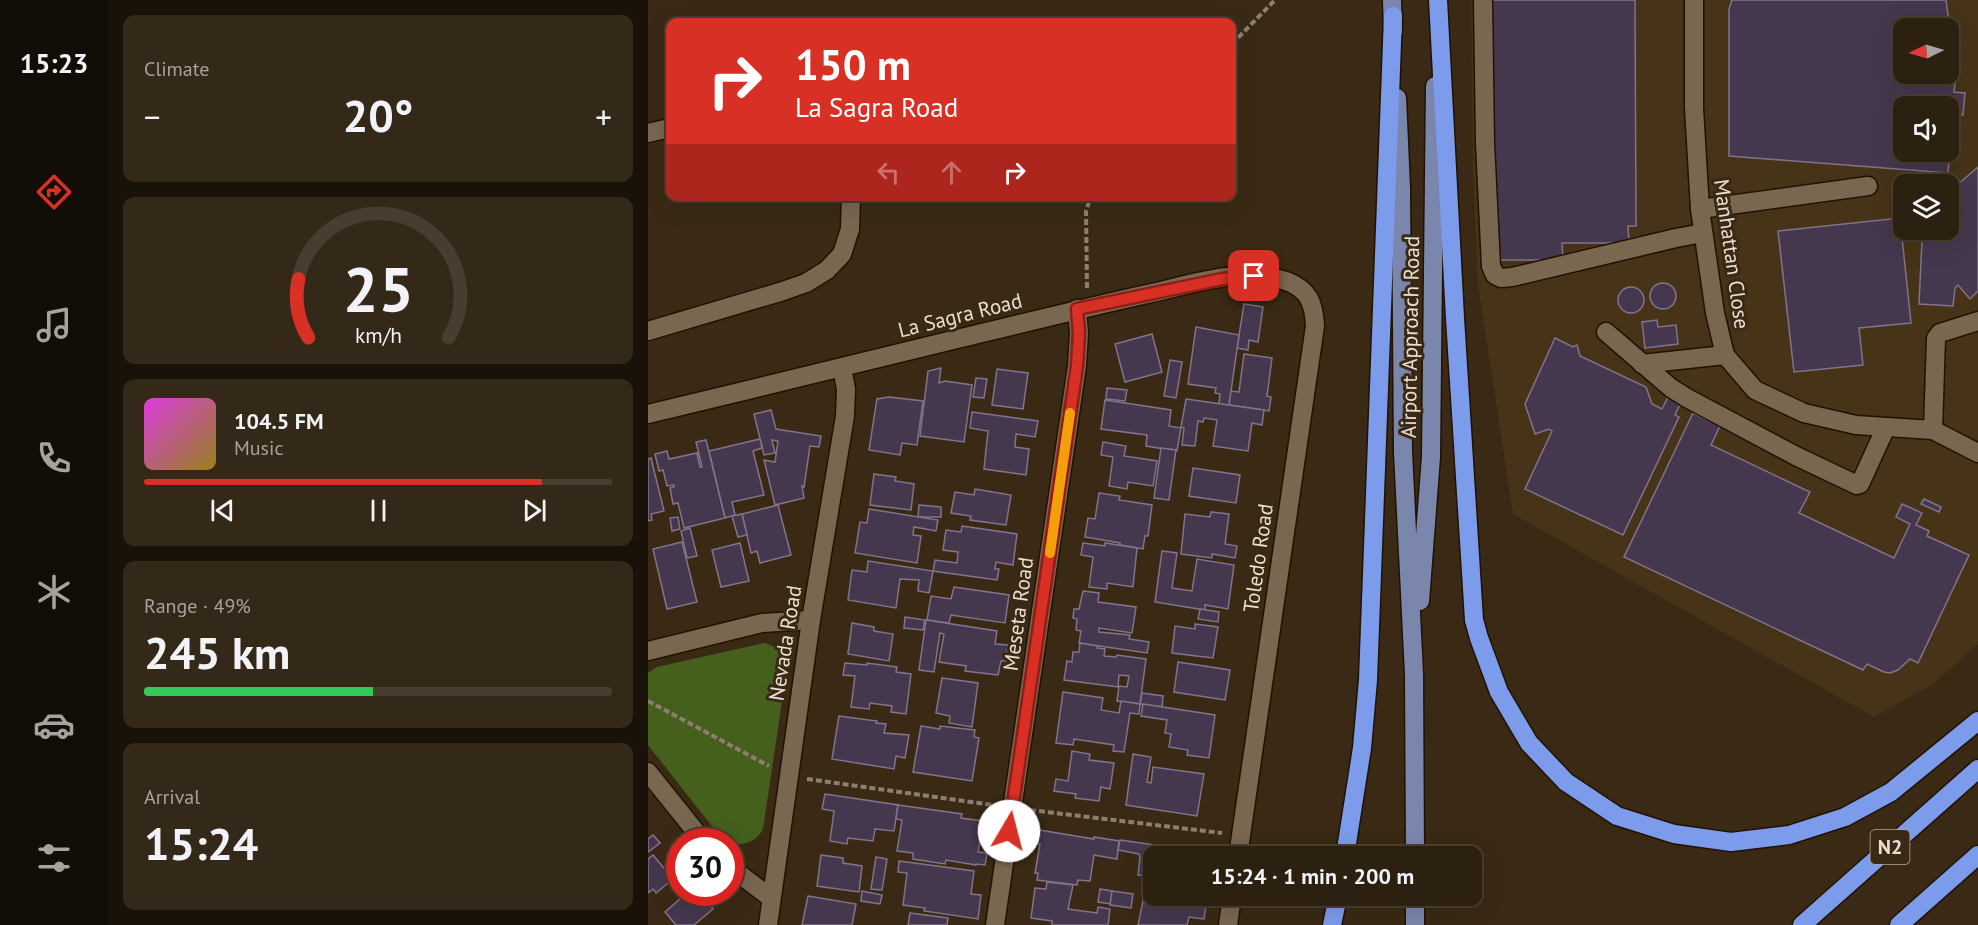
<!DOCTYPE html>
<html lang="en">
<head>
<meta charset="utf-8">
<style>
  :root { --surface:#2c2010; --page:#342819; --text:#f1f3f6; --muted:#a6a39f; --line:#483e30; --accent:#d93025 }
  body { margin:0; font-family:"PT Sans",sans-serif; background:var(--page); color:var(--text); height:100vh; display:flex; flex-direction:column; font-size:22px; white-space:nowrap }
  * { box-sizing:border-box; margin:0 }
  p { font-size:20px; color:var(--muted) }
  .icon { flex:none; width:33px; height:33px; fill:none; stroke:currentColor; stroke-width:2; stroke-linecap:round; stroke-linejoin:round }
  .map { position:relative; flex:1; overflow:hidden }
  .details { display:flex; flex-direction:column; gap:15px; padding:15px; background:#181209; width:540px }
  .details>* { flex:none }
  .banner { position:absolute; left:18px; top:18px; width:570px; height:183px; border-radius:12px; box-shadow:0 6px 24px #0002,0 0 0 2px var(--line); background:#d93025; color:#fff; overflow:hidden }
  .needle { width:39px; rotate:265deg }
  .buttons { position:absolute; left:1245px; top:18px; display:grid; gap:12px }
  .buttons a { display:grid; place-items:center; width:66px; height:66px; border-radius:12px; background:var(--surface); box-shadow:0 6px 24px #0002,0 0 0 2px var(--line); font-size:30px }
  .speed { position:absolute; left:18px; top:828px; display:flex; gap:12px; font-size:30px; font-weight:700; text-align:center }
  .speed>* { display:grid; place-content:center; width:78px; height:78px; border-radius:50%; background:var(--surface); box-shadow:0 6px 24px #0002,0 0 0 2px var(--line); line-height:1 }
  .speed .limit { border:9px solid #d22; background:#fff; color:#111 }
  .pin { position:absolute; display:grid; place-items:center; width:51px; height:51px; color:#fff; margin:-26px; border-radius:12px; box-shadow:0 3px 9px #0006 }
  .me { position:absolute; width:66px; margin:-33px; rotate:8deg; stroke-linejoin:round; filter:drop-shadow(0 0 4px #0008) }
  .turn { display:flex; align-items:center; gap:21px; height:126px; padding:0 30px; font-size:27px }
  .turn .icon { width:78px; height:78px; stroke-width:2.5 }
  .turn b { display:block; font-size:42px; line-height:51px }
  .lanes { display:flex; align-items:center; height:57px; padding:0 30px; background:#0003; justify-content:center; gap:30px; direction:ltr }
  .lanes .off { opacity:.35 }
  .big { font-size:45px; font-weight:700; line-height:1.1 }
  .details .tile { flex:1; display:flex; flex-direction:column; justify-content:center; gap:9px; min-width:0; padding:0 21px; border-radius:12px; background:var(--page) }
  .details .dial { align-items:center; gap:0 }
  .dial svg { height:156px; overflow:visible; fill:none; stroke:var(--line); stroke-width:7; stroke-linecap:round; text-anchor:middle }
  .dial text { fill:var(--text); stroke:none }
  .song { display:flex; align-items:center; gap:18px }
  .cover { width:72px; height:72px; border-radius:9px; background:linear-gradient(135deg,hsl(300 70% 55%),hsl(50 70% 35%)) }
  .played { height:6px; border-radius:3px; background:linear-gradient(90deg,var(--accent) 85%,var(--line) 85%) }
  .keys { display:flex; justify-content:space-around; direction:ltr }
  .heat { display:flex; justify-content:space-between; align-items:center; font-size:33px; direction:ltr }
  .charge { height:9px; border-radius:4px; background:linear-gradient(90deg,#34c759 49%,var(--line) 0) }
  .trip { position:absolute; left:495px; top:846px; width:339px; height:60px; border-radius:12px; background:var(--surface); box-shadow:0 6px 24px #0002,0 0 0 2px var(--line); font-weight:700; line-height:60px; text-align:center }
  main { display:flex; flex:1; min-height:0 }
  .menu { display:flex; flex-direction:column; width:108px; justify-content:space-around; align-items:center; background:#120d06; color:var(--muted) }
  .menu .icon { width:42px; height:42px }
  .menu .on { color:var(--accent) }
  .menu b { font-size:27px; color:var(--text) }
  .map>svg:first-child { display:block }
  .built { fill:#473317; fill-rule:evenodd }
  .green { fill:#44601c }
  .building { fill:#45384e; stroke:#82738c; stroke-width:1.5; fill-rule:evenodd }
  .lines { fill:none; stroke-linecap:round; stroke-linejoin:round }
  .minor-casing { stroke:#211201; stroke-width:21 }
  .major-casing { stroke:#211201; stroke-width:21 }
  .highway-casing { stroke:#211201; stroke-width:21 }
  .path { stroke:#8c7f6e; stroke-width:4; stroke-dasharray:6 3; stroke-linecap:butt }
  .minor { stroke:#796750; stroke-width:18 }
  .major { stroke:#7b86ad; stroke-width:18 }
  .highway { stroke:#7c9beb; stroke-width:18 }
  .route-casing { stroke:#8d1f18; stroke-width:15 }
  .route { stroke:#d93025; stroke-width:10 }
  .slow { stroke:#f59e0b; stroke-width:10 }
  .labels { text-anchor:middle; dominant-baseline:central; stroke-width:6; stroke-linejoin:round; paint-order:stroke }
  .shield { fill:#3a2a15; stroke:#b4a999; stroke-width:1.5 }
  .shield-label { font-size:20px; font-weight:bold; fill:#e9dfd2 }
  .street-label { font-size:21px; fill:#e9dfd2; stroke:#3a2a15 }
</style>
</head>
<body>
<main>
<nav class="menu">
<b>15:23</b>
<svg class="icon on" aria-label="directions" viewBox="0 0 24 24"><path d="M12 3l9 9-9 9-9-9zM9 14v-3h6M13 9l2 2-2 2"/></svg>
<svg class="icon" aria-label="music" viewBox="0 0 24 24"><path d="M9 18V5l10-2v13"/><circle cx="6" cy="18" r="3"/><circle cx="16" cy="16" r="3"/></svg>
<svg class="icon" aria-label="phone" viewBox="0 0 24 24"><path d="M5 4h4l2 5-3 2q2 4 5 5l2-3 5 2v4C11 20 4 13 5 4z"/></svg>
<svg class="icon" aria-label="climate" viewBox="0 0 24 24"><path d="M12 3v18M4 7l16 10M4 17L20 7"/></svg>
<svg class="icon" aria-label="car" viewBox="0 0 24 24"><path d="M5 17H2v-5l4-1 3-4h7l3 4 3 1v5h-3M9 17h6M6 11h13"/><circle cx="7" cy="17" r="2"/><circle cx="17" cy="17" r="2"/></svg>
<svg class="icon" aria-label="filters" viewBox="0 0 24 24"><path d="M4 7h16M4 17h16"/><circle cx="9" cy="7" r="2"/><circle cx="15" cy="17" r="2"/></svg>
</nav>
<section class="details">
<div class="tile"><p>Climate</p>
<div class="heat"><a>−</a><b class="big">20°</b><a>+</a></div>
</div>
<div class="tile dial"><svg viewBox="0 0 100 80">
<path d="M14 69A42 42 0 1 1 86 69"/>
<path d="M14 69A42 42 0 0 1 9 39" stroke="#d93025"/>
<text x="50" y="56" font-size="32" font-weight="700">25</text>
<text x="50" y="72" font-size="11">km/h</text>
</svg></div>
<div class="tile">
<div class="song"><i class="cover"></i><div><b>104.5 FM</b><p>Music</p></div></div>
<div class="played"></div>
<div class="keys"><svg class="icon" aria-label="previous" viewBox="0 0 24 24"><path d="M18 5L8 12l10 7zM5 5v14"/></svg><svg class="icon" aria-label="pause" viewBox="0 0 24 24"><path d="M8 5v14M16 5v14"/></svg><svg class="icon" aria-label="next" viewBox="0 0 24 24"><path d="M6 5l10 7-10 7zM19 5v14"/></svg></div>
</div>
<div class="tile"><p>Range · 49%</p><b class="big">245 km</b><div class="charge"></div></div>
<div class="tile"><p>Arrival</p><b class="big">15:24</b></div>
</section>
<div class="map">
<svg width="1330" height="925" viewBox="0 0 1330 925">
  <rect width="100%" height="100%" fill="#3a2a15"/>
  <path class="built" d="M823,0H1330V644L1285,684L1226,717L865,514L830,284L825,171ZM1256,28H1300V74H1256ZM1256,106H1300V152H1256ZM1256,184H1300V230H1256Z"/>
  <path class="green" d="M116,643C130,647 138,652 139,668L115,829C106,846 88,847 74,839L0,745V673L9,667Z"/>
  <g class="building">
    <path d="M843,0H987L988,226H980L981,243H914L915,260H853L851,257L843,202Z"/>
    <path d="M1084,0H1298L1308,76L1306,92L1317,93L1315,115L1305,114L1300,173L1081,156V9ZM1256,28H1300V74H1256ZM1256,106H1300V152H1256Z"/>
    <path d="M1330,167V291L1322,299L1310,285L1307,288L1305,306L1271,304L1274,240L1280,235L1276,230H1300V193Z"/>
    <path d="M1252,218L1263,323L1211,328L1215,365L1146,372L1130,231Z"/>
    <circle cx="1015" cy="296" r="13"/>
    <circle cx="983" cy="300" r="13"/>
    <path d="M596,304L615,307L610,342L601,340L600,350L589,348Z"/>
    <path d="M1009,320L1010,327L1028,325L1030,344L997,348L994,322Z"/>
    <path d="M548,327L591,335L581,405L571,404L572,394L567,393L568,388L540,384Z"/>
    <path d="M504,334L514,372L477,382L467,344Z"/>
    <path d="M907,338L925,347L929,345L932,356L998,387L1004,404L1014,409L1020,397L1033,402L1027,415L1031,417L975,535L877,489L904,431L901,429L887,434L877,404Z"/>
    <path d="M596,354L624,358L619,396L623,397L621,411L581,405L583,391L591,392Z"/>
    <path d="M522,360L534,362L528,398L516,396Z"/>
    <path d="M293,368L291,383L297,381L324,385L316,442L272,436L280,371Z"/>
    <path d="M349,369L380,373L375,409L344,405Z"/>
    <path d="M328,378L339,379L336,398L325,397Z"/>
    <path d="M459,388L479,390L477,401L458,399Z"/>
    <path d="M241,397L275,401L269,445L254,443L252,455L221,450L229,399Z"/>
    <path d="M538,399L616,410L614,425L604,423L600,451L565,446L569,420L556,418L555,422L550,421L547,446L534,445L536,428L533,427Z"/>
    <path d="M457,400L523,410L521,426L533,428L529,451L498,446L499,435L453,429Z"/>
    <path d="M123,410L128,429L173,436L171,447L162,446L156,487L154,486L156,498L127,505L116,460L127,462L130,441L124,440L127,453L116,455L106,414Z"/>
    <path d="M324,412L390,421L387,437L368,434L367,447L381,449L378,475L336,469L340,431L322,428Z"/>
    <path d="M1045,413L1072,426L1063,445L1162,492L1151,513L1246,558L1262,524L1248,517L1254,504L1274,513L1268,525L1281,531L1279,536L1321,555L1270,663L1262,659L1250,670L1242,673L1236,672L1219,664L1215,670L976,557Z"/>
    <path d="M112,439L114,448L105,451L116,495L84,502L87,515L77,518L61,451Z"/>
    <path d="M58,440L77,518L36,528L30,503L25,504L22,488L26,487V485L19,486L15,470L11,471L7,454L19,451L21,459L49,453L52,467H54L48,442Z"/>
    <path d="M455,442L478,446L476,456L509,461L505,486L480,482L479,489L461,486L465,457L453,455Z"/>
    <path d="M513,448L528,450L521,500L506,498Z"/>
    <path d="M3,458L16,511L3,514L4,520L0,521V459Z"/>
    <path d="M545,468L592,475L588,503L541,496Z"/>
    <path d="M226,474L248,477L247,481L266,484L263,510L222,505Z"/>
    <path d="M327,489L363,495L358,525L322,520L323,516L303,513L307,492L326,495Z"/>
    <path d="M451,493L472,496L471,500L504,505L500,536H497L495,549L472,545V543L437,537L440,518L447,519Z"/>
    <path d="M1276,499L1293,507L1291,512L1273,504Z"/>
    <path d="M130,505L143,555L112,563L109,551L103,553L94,514Z"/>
    <path d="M271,505L293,507V517H270Z"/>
    <path d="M221,509L290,520L288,531L266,527L265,535L273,536L269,563L207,553L212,522L219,523Z"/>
    <path d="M563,512L581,514L577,544L589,546L587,558L564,554V558L533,554L537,514L562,517Z"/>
    <path d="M94,514L99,535L90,537L84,516Z"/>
    <path d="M30,517L32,529L24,531L22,518Z"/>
    <path d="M314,526L369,534L365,565L348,562L347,569H351L349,580L285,571L287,560L309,563L310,552L295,550L298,530L313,532Z"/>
    <path d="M42,528L49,556L39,558L33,531Z"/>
    <path d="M34,542L49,602L19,609L5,549Z"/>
    <path d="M92,543L101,581L73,587L64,550Z"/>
    <path d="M435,543L457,546V543L489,548L485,587L459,583V589L441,587L445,557L433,555Z"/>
    <path d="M514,551L529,553L524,588L544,591L549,559L586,565L580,609L557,605V610L507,602Z"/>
    <path d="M220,561L285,571L281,593L270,591L271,580L252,579L248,608L200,600L204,570L219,572Z"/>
    <path d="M306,587L361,595L357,623L303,615L301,623L279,620L283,596L303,599Z"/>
    <path d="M435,591L451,593L450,602L488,607L484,633L451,628V632L482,635L481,639L501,642L499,653L431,643L433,631L428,630L429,619L425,618L426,609H431Z"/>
    <path d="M552,609L571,612L570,622L550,619Z"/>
    <path d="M257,617L277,620L275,630L256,628Z"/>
    <path d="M278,620L349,631L347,644L360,645L358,661H353L350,675L317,671L318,666L291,662L296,634L292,633L286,672L271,670Z"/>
    <path d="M204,623L226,627V631L245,634L241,661L200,654Z"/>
    <path d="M547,624L570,627L565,658L524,653L527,626L547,629Z"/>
    <path d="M432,643L450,646L449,648L457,649L456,656L468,657L469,655L498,659L492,704L469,701L471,686L479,687L481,676L471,675L470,687L416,680L419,661L424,662L425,652H431Z"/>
    <path d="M530,662L582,670L577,700L526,692Z"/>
    <path d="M197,663L219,665V663L249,667L248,672L263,674L258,714L243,712L244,706L222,703L221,709L203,707L207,676L195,675Z"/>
    <path d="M294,678L330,683L324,727L301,723L302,716L288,713Z"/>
    <path d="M415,692L455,698L453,710L471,713L473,701L492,704L491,714L482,713L476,752L465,751L466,745L426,739L425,745L408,743Z"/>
    <path d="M494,693L515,696L514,707L492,704Z"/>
    <path d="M495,704L567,715L561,758L539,755L540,750L521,747L523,734L517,733L519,720L493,716Z"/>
    <path d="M191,716L229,721L228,723L238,724L236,733L261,735L257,758L248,756L246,769L184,759Z"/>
    <path d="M273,726L292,729V726L327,730L326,737L331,738L324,781L265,772Z"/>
    <path d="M424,751L442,754L441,760L466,763L462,789L453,787L451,801L427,798L428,794L406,791L408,779L420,781Z"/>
    <path d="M485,754L503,757L499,782L503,783L505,767L556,774L549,816L478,805Z"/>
    <path d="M177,794L250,805L246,831L227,829L225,841L200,838L199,844L182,841L186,811L174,809Z"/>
    <path d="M250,805L314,814L313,818L335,821L330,852L339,853L337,865L328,864V865L298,860L297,864L265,859V853L249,851L254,820L248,819Z"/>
    <path d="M379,828L446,839V837L471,841L469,859L446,855L442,881L430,880L429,885L389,880L390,873H387L392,844L377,841Z"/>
    <path d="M5,835L12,843L0,852V839Z"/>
    <path d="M472,840L548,851L547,856H506V894L497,893L500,876L490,875L492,857L491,854L470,850Z"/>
    <path d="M5,855L25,879L8,893L5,889L0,893V859Z"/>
    <path d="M173,855L195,858V863L214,866L211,892L169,886Z"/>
    <path d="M228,857L239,859L234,890L223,889Z"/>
    <path d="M251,861L326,871L323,894L333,895L330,919L276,911L277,908L255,905L259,873L250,872Z"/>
    <path d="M399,882L425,885L420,909L449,913L450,907L462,909L460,925H404V921L383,918L387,888L398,889Z"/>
    <path d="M452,889L464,891L463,904L450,902Z"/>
    <path d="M214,891L234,895L232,904L213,901Z"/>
    <path d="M464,891L485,894L483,908L462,905Z"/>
    <path d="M40,892H52L65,909L46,925H28L17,912Z"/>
    <path d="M160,896L208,904L204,925H154Z"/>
    <path d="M496,896L558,905L556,919L541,917L539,925H490Z"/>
    <path d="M262,913L300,918L299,925H260Z"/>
  </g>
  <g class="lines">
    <defs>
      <g id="minor">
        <path d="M835,0L837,143L843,266L847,275L853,278L864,277L1028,238L1055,233"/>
        <path d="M1046,0V108L1052,209L1067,313L1077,355L1107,390L1156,413L1208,425L1285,430L1330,453"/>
        <path d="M0,133L22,128"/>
        <path d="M1052,209L1220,186"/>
        <path d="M0,331L132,292L158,283L179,270L194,254L202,229L203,196"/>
        <path d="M958,332L1023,388L1039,398L1148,456L1209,485L1212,484L1238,427"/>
        <path d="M994,364L1077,355"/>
        <path d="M0,414C103,389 206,365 309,339C372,324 436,308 499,294C542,285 594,266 638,281C661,289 666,304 667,326L590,856"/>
        <path d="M1285,430L1288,338L1292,333L1330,321"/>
        <path d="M0,651L114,623L163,620"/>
        <path d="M0,772L56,842"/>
        <path d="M82,867L123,898"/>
        <path d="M120,925L163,620L197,416L198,389L194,368"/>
        <path d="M347,925L429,366L431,333L429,309"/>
        <path d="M580,925L584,896"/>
      </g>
      <g id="major">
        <path d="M744,0L745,31"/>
        <path d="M749,98L753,188L755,452L766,674L767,856"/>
        <path d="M772,601L783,457L787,86"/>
        <path d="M767,896V925"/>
      </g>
      <g id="highway">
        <path d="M790,0L807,318L826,620L831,638L851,692L881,743L918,782L969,816L1026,834L1083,842L1141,835L1197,817L1243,792L1330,721"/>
        <path d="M697,856L714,748L720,680L745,16"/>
        <path d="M684,925L690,896"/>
        <path d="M1154,925L1330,769"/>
        <path d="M1251,925L1330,855"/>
      </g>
    </defs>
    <use href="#minor" class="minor-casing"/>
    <use href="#major" class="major-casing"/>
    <use href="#highway" class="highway-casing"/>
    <g class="path">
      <path d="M584,44L627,0"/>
      <path d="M439,288L438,211L443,196"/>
      <path d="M0,701L121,766"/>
      <path d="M159,779L345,805"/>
      <path d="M382,810L574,833"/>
    </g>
    <use href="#minor" class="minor"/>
    <use href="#major" class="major"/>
    <use href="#highway" class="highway"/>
  </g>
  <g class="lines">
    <defs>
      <path id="route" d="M361,831L429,366L431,333L429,309L574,279L606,276"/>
    </defs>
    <use href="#route" class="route-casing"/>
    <use href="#route" class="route"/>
    <path class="slow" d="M402,553L422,413"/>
  </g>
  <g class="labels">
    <rect class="shield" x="1222.5" y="830" width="39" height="34" rx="4.5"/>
    <g class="shield-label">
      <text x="1242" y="847">N2</text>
    </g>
    <g class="street-label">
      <text transform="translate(1084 254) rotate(82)">Manhattan Close</text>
      <text transform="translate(312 315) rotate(-14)">La Sagra Road</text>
      <text transform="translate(762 337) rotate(-89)">Airport Approach Road</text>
      <text transform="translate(610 558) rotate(-82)">Toledo Road</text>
      <text transform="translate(370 614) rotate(-82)">Meseta Road</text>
      <text transform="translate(137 643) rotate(-81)">Nevada Road</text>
    </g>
  </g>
</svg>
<div class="buttons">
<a><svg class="needle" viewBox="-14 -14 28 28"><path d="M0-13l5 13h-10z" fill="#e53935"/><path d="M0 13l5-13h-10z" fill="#a6a39f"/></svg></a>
<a><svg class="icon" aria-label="sound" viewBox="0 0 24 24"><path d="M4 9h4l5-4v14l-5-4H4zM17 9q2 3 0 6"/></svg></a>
<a><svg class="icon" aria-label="layers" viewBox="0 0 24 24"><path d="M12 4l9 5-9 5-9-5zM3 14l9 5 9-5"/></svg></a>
</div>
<div class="speed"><div class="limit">30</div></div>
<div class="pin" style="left:606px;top:276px;background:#d93025"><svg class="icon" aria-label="arrive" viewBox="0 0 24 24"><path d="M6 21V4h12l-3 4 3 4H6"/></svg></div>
<svg class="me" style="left:361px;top:831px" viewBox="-20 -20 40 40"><circle r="19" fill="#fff"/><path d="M0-13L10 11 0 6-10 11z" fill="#d93025"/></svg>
<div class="trip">15:24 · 1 min · 200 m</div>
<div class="banner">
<div class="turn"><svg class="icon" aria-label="right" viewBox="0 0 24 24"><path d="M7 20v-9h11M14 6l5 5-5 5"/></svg><div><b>150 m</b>La Sagra Road</div></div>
<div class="lanes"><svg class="icon off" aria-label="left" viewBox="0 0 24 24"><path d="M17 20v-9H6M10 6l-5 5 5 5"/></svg><svg class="icon off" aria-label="ahead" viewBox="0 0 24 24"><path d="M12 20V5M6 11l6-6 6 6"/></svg><svg class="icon" aria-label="right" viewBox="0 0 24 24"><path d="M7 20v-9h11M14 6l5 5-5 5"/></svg></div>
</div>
</div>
</main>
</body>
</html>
